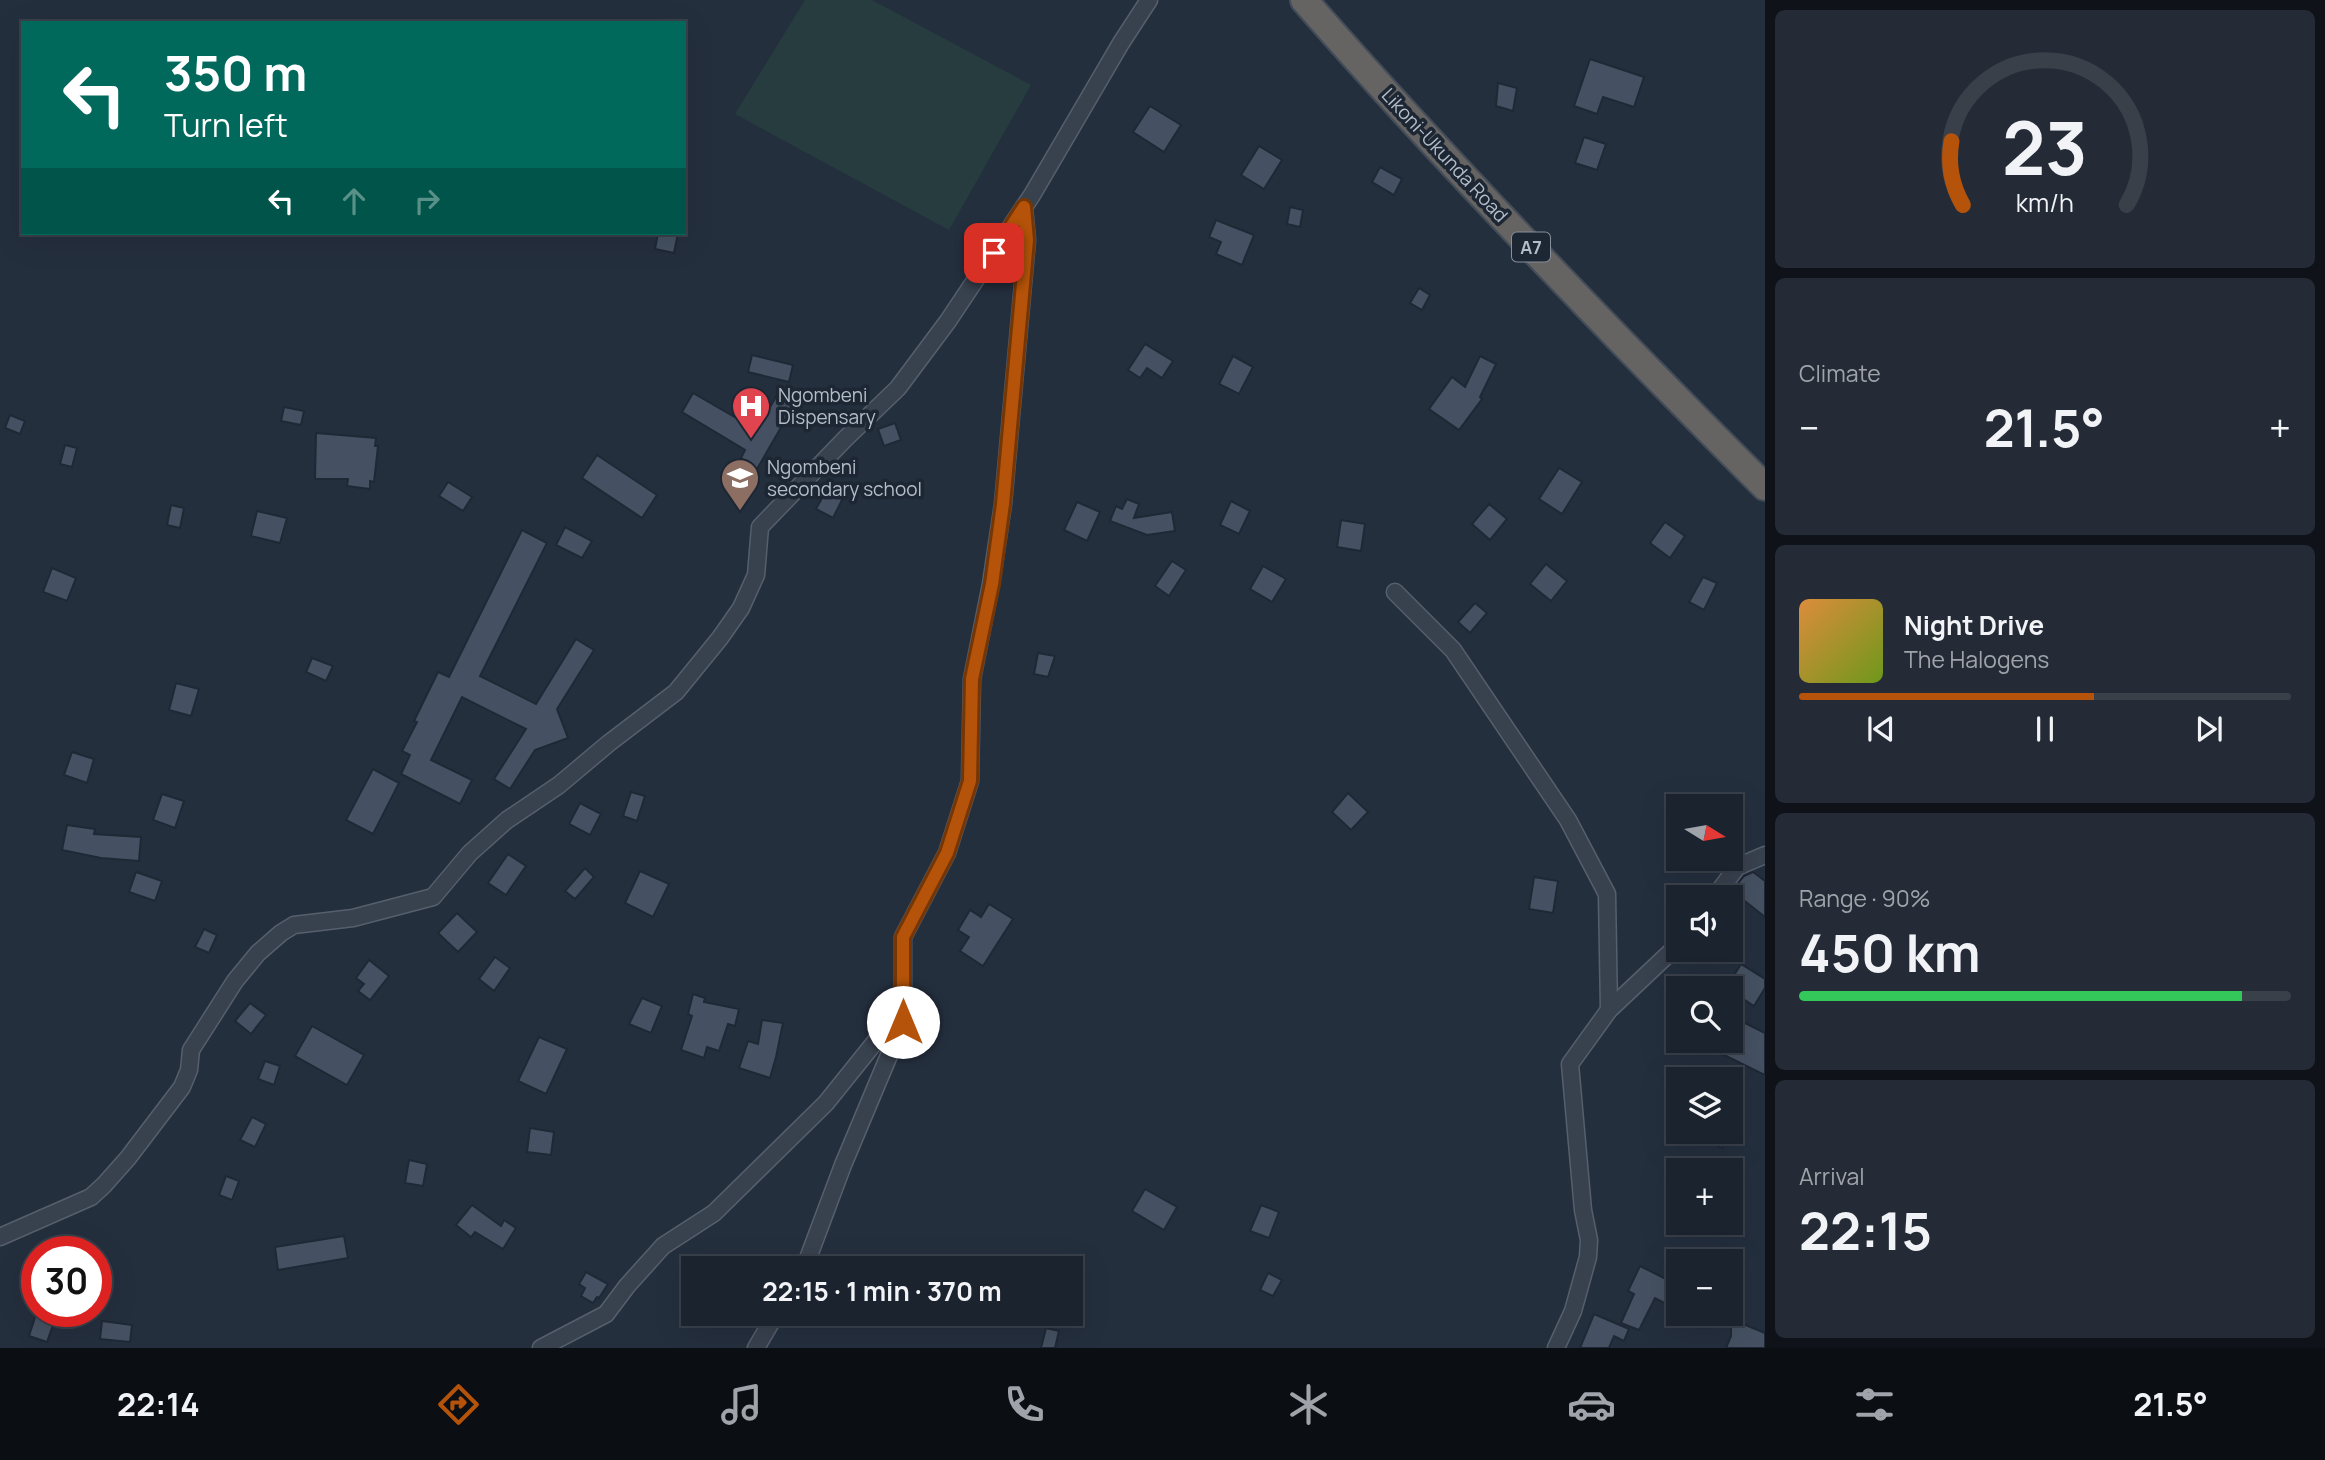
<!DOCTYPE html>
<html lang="en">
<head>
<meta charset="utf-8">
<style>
  :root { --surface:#1b232e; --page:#242b36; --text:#f1f3f6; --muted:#a0a4aa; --line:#39404a; --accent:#b45309 }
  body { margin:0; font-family:Manrope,sans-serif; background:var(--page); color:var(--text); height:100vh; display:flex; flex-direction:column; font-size:26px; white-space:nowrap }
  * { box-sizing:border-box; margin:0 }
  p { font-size:23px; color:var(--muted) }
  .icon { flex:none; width:38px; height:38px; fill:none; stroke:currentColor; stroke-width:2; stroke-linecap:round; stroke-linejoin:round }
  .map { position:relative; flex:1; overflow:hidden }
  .sheet { display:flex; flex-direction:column; gap:10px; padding:10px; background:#0f1319; width:560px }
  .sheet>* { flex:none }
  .guide { position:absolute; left:21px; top:21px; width:665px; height:214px; border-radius:0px; box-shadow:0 7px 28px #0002,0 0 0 2px var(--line); background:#00695c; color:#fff; overflow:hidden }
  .needle { width:46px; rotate:101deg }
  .buttons { position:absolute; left:1666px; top:794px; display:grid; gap:14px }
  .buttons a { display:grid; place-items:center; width:77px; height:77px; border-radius:0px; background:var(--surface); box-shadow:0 7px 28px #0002,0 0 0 2px var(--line); font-size:35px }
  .speed { position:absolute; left:21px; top:1236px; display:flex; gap:14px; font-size:35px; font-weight:700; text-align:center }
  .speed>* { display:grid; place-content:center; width:91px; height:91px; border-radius:50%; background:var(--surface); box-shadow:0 7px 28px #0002,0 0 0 2px var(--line); line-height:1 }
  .speed .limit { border:10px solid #d22; background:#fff; color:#111 }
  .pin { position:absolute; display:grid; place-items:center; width:60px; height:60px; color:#fff; margin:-30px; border-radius:14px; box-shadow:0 4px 10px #0006 }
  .me { position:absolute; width:77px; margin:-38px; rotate:0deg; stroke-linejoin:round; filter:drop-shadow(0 0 5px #0008) }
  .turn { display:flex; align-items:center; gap:24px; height:147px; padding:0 28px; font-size:32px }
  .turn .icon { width:91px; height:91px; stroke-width:2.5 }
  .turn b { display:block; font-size:49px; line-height:60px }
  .lanes { display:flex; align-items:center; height:66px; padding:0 28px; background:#0003; justify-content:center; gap:35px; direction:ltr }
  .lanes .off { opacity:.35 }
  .big { font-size:52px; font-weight:700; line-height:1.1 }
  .sheet .widget { flex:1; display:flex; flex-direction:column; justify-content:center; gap:10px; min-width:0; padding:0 24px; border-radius:10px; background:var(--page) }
  .sheet .dial { align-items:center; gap:0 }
  .dial svg { height:182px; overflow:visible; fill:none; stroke:var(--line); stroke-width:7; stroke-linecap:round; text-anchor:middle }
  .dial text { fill:var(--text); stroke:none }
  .song { display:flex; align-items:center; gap:21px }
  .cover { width:84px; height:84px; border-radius:10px; background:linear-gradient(135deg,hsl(30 70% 55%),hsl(80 70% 35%)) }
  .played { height:7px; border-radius:4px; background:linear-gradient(90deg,var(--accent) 60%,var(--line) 60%) }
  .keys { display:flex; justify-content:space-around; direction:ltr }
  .heat { display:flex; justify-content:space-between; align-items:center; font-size:38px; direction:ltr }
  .charge { height:10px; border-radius:5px; background:linear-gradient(90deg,#34c759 90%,var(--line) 0) }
  .trip { position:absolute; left:681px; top:1256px; width:402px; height:70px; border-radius:0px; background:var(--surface); box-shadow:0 7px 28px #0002,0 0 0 2px var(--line); font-weight:700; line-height:70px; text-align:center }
  .tabs { display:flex; height:112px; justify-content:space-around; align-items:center; background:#0b0e12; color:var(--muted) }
  .tabs .icon { width:49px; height:49px }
  .tabs .active { color:var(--accent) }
  .tabs b { font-size:32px; color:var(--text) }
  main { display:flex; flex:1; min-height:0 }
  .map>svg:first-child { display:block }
  .green { fill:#263c3f }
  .building { fill:#455162; stroke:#1f2835; stroke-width:2 }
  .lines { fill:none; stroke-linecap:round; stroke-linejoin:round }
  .minor-casing { stroke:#565f6c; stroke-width:19 }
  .trunk-casing { stroke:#434c59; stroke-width:30 }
  .minor { stroke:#38414e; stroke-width:16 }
  .trunk { stroke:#656462; stroke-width:26 }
  .route-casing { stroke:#753606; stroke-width:18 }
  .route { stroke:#b45309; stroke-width:12 }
  .labels { text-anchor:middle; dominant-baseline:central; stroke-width:7; stroke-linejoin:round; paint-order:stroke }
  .shield { fill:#1d2633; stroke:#878f9c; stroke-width:2 }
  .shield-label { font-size:18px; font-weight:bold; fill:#b4bcc9 }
  .street-label { font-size:19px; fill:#b4bcc9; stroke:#1d2633 }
  .poi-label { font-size:19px; fill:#b4bcc9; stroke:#1d2633; text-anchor:start }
</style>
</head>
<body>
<main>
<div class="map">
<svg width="1765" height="1348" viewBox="0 0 1765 1348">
  <rect width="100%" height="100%" fill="#242f3e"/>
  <path class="green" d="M805,0H872L1031,85L949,230L735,114Z"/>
  <g class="building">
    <path d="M1590,59L1644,77L1634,107L1603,97L1597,114L1574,106Z"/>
    <path d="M1498,83L1517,88L1513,111L1496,106Z"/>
    <path d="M1150,106L1181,125L1164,152L1133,132Z"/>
    <path d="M1584,137L1606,144L1597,170L1575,163Z"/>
    <path d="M1259,146L1282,160L1264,189L1241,175Z"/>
    <path d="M1380,167L1402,179L1394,195L1372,182Z"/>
    <path d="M1290,207L1303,210L1300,227L1287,224Z"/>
    <path d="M1216,220L1254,235L1242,265L1216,254L1221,242L1209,237Z"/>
    <path d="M658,233H678L674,253L655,249Z"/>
    <path d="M1419,288L1430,295L1422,310L1410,303Z"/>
    <path d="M1145,344L1173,361L1162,378L1147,368L1140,378L1128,370Z"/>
    <path d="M752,355L793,365L789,382L748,372Z"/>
    <path d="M1233,356L1253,367L1239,394L1219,384Z"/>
    <path d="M1480,356L1496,364L1480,397L1482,399L1459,430L1429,409L1452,377L1465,387Z"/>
    <path d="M693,393L757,430L777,395L794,405L757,469L741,458L745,450L682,412Z"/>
    <path d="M284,407L304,411L301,425L281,421Z"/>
    <path d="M10,415L25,421L20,434L5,428Z"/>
    <path d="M895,423L901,440L884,446L878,429Z"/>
    <path d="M316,433L376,438L375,446H378L374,482L370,481V489L347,486L348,479H315Z"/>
    <path d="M65,445L77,448L72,467L60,464Z"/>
    <path d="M597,455L657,495L642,518L582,478Z"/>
    <path d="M1559,468L1582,482L1562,514L1539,499Z"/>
    <path d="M448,482L472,497L463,511L439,496Z"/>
    <path d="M827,489L843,498L833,518L816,509Z"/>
    <path d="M1127,499L1139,504L1134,518L1172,512L1175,531L1147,535L1110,521L1116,506L1122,509Z"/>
    <path d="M1231,501L1250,511L1239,534L1220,525Z"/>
    <path d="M1077,502L1100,512L1087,541L1064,530Z"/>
    <path d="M1489,504L1507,519L1490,540L1472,524Z"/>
    <path d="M171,505L184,508L180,528L167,525Z"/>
    <path d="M257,511L287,518L280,543L251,536Z"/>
    <path d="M1341,520L1365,524L1361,551L1337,547Z"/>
    <path d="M1665,522L1685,536L1670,558L1650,543Z"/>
    <path d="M565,527L592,541L582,558L556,545Z"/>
    <path d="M522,530L547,543L480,676L536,704L576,639L594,650L557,709L568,738L535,750L510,789L494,779L526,729L462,697L431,760L472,780L460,804L401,774L410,755L402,751L417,722L414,721L438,672L449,677Z"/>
    <path d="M1172,561L1186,570L1169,596L1155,586Z"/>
    <path d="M1546,564L1567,581L1551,601L1530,584Z"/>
    <path d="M1263,566L1286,579L1272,602L1250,589Z"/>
    <path d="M52,568L76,578L67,601L43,592Z"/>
    <path d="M1703,577L1717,583L1704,610L1689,602Z"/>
    <path d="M1475,603L1487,613L1470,633L1458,622Z"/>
    <path d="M1038,653L1055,656L1048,677L1034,674Z"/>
    <path d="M312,658L333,666L326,681L306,672Z"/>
    <path d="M176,683L199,689L191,716L169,710Z"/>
    <path d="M72,752L94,759L87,783L64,775Z"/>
    <path d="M373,769L399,783L373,834L346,820Z"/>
    <path d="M631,792L645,796L637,821L623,816Z"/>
    <path d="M1348,793L1368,812L1351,830L1332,812Z"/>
    <path d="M162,794L184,801L175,828L153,820Z"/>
    <path d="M580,803L601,814L590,835L569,824Z"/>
    <path d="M67,825L95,829L94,834L141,837L139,861L101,858L62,850Z"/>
    <path d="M508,854L526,866L506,895L488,883Z"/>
    <path d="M585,868L594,877L575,899L565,891Z"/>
    <path d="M640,871L669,884L653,917L625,903Z"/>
    <path d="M136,872L162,881L155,901L129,892Z"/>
    <path d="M1753,872L1765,881V917L1732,891L1744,876Z"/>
    <path d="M1534,877L1558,881L1553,913L1529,909Z"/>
    <path d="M989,904L1013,919L983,966L960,951L969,937L958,930L970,910L981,917Z"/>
    <path d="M457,913L477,932L458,952L438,933Z"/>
    <path d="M204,929L217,935L209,953L195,947Z"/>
    <path d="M495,957L510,968L494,991L479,979Z"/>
    <path d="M369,960L389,976L370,1000L358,991L364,984L356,978Z"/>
    <path d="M1741,964L1765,979V988L1754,1006L1731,991V989L1726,988Z"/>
    <path d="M693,994L705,998L704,1002L739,1009L735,1026L728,1024L719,1051L707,1047L704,1058L681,1050L692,1016L688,1014Z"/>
    <path d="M642,998L662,1006L651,1033L629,1024Z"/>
    <path d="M250,1003L266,1015L251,1034L235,1021Z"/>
    <path d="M762,1020L783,1023L776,1057L770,1078L739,1068L748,1041L758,1044Z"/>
    <path d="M1739,1020L1765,1033V1075L1722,1054L1729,1041H1731V1037Z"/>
    <path d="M312,1026L364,1055L347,1085L295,1056Z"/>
    <path d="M539,1037L567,1049L546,1094L518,1081Z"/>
    <path d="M265,1061L280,1066L274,1085L258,1079Z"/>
    <path d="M252,1117L266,1124L255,1147L240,1140Z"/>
    <path d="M530,1128L554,1132L551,1155L527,1152Z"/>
    <path d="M1696,1132H1732L1722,1148Z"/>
    <path d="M409,1160L427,1164L423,1186L405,1183Z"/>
    <path d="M226,1176L239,1181L232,1200L219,1195Z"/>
    <path d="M1145,1189L1177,1207L1164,1230L1132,1211Z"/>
    <path d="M472,1205L501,1226L504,1220L516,1228L503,1249L475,1232L471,1237L456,1225Z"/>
    <path d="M1261,1205L1279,1212L1269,1238L1250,1231Z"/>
    <path d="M344,1236L348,1258L278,1270L275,1247Z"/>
    <path d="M1640,1266L1678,1285V1310L1655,1298L1639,1330L1621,1323L1634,1294L1628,1291Z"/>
    <path d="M586,1272L608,1284L599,1298L597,1297L593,1303L581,1296L585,1288L579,1284Z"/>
    <path d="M1268,1273L1282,1280L1273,1296L1260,1290Z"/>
    <path d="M37,1311H58L47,1342L29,1336Z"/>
    <path d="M1594,1314L1629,1329L1624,1341L1614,1336L1609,1348H1580Z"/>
    <path d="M1731,1319L1765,1333V1348H1726L1731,1336Z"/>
    <path d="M102,1321L132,1325L130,1342L100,1339Z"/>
    <path d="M1046,1328L1059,1331L1055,1348H1041Z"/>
  </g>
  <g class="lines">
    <defs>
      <g id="minor">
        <path d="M1395,592L1453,650L1568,820L1607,894L1609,1010"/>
        <path d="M1714,898L1737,867L1765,855"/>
        <path d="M0,1237L91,1197L104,1185L128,1158L182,1087L189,1070L191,1050L235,981L258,953L281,933L294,925L353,918L433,897L470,853L507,820L559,785L609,743L676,692L720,638L741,608L756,575L760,527L845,439L898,388L948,321L1032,195L1121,43L1149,0"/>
        <path d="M804,1269L843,1165L903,1022V937L947,853L970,781L972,679L991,584L1003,504L1027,240L1024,207"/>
        <path d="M541,1348L606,1314L627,1286L663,1246L714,1213L826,1103L875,1042L902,993"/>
        <path d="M756,1348L776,1314"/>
        <path d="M1556,1348L1573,1311L1588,1257L1589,1240L1583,1210L1570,1064L1609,1010L1678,945"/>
      </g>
      <path id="trunk" d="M1304,0C1451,168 1607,329 1765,487"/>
    </defs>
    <use href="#minor" class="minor-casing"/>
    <use href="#trunk" class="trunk-casing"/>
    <use href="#minor" class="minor"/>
    <use href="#trunk" class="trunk"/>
  </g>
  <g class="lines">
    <defs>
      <path id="route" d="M903,1022V937L947,853L970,781L972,679L992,584L1003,504L1027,240L1024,207L994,253"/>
    </defs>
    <use href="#route" class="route-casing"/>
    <use href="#route" class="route"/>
  </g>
  <defs>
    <symbol id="hospital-pin" viewBox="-11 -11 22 30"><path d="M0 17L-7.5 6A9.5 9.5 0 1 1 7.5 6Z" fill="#e0444e" stroke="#1d2633"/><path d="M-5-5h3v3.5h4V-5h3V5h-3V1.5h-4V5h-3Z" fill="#fff"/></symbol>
    <symbol id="school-pin" viewBox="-11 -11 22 30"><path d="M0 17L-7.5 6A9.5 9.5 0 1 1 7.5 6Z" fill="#8d6e63" stroke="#1d2633"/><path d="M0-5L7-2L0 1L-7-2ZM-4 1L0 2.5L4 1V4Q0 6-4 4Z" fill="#fff"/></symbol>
  </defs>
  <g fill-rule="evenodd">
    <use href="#hospital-pin" x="729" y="384" width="44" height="60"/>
    <use href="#school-pin" x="718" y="456" width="44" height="60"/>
  </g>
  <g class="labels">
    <rect class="shield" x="1512" y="232.5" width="38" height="29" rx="5"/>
    <g class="shield-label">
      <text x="1531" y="247">A7</text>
    </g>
    <g class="street-label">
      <text transform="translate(1445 155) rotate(47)">Likoni-Ukunda Road</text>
    </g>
    <g class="poi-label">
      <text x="778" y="395">Ngombeni<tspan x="778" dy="22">Dispensary</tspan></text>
      <text x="767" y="467">Ngombeni<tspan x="767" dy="22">secondary school</tspan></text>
    </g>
  </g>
</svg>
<div class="buttons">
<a><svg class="needle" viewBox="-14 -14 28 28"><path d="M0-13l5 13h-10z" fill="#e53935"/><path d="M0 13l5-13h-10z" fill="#a0a4aa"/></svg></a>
<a><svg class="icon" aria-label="sound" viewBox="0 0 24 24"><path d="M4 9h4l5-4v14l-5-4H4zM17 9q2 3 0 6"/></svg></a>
<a><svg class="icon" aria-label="search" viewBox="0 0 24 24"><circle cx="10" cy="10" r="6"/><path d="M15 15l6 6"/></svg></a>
<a><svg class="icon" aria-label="layers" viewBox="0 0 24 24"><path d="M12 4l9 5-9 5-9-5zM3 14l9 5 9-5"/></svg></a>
<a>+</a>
<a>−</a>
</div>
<div class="speed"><div class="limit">30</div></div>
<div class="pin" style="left:994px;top:253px;background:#d93025"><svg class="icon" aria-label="arrive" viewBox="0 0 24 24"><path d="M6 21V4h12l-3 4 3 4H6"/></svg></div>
<svg class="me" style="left:903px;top:1022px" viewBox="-20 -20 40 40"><circle r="19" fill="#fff"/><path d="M0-13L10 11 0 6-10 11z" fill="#b45309"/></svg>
<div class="trip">22:15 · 1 min · 370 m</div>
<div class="guide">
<div class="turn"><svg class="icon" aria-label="left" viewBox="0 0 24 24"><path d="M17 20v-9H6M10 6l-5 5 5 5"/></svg><div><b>350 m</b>Turn left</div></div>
<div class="lanes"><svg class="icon" aria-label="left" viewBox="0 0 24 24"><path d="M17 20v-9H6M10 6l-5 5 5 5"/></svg><svg class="icon off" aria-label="ahead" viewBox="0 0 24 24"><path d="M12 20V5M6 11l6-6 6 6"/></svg><svg class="icon off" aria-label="right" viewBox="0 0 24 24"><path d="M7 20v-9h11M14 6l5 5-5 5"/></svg></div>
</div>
</div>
<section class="sheet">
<div class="widget dial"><svg viewBox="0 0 100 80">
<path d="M14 69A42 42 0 1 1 86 69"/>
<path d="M14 69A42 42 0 0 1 9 41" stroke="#b45309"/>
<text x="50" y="56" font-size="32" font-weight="700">23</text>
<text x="50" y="72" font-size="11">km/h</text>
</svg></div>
<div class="widget"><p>Climate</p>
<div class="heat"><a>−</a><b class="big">21.5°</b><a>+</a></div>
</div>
<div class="widget">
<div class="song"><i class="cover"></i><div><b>Night Drive</b><p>The Halogens</p></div></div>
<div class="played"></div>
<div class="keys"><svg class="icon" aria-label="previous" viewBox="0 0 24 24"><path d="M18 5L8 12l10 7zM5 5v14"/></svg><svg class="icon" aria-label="pause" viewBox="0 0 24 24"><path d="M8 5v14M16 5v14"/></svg><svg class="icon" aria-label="next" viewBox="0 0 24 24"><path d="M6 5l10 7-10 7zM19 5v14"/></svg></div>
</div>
<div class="widget"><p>Range · 90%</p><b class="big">450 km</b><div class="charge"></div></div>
<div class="widget"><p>Arrival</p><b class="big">22:15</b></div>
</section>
</main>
<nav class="tabs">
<b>22:14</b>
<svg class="icon active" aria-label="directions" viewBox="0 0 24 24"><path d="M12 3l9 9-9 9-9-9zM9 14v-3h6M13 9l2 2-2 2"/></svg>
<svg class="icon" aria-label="music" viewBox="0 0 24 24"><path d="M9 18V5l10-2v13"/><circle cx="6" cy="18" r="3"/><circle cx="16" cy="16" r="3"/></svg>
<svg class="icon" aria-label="phone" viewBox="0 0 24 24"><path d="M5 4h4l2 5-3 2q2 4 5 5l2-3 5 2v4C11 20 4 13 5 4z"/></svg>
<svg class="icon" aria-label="climate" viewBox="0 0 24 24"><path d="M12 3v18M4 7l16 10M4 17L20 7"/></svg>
<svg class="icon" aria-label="car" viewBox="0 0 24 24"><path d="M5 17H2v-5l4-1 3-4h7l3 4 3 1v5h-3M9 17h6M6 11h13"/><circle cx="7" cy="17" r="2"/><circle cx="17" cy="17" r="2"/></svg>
<svg class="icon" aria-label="filters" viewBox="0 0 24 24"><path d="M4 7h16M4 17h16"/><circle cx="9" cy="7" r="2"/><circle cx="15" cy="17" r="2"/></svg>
<b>21.5°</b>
</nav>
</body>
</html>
